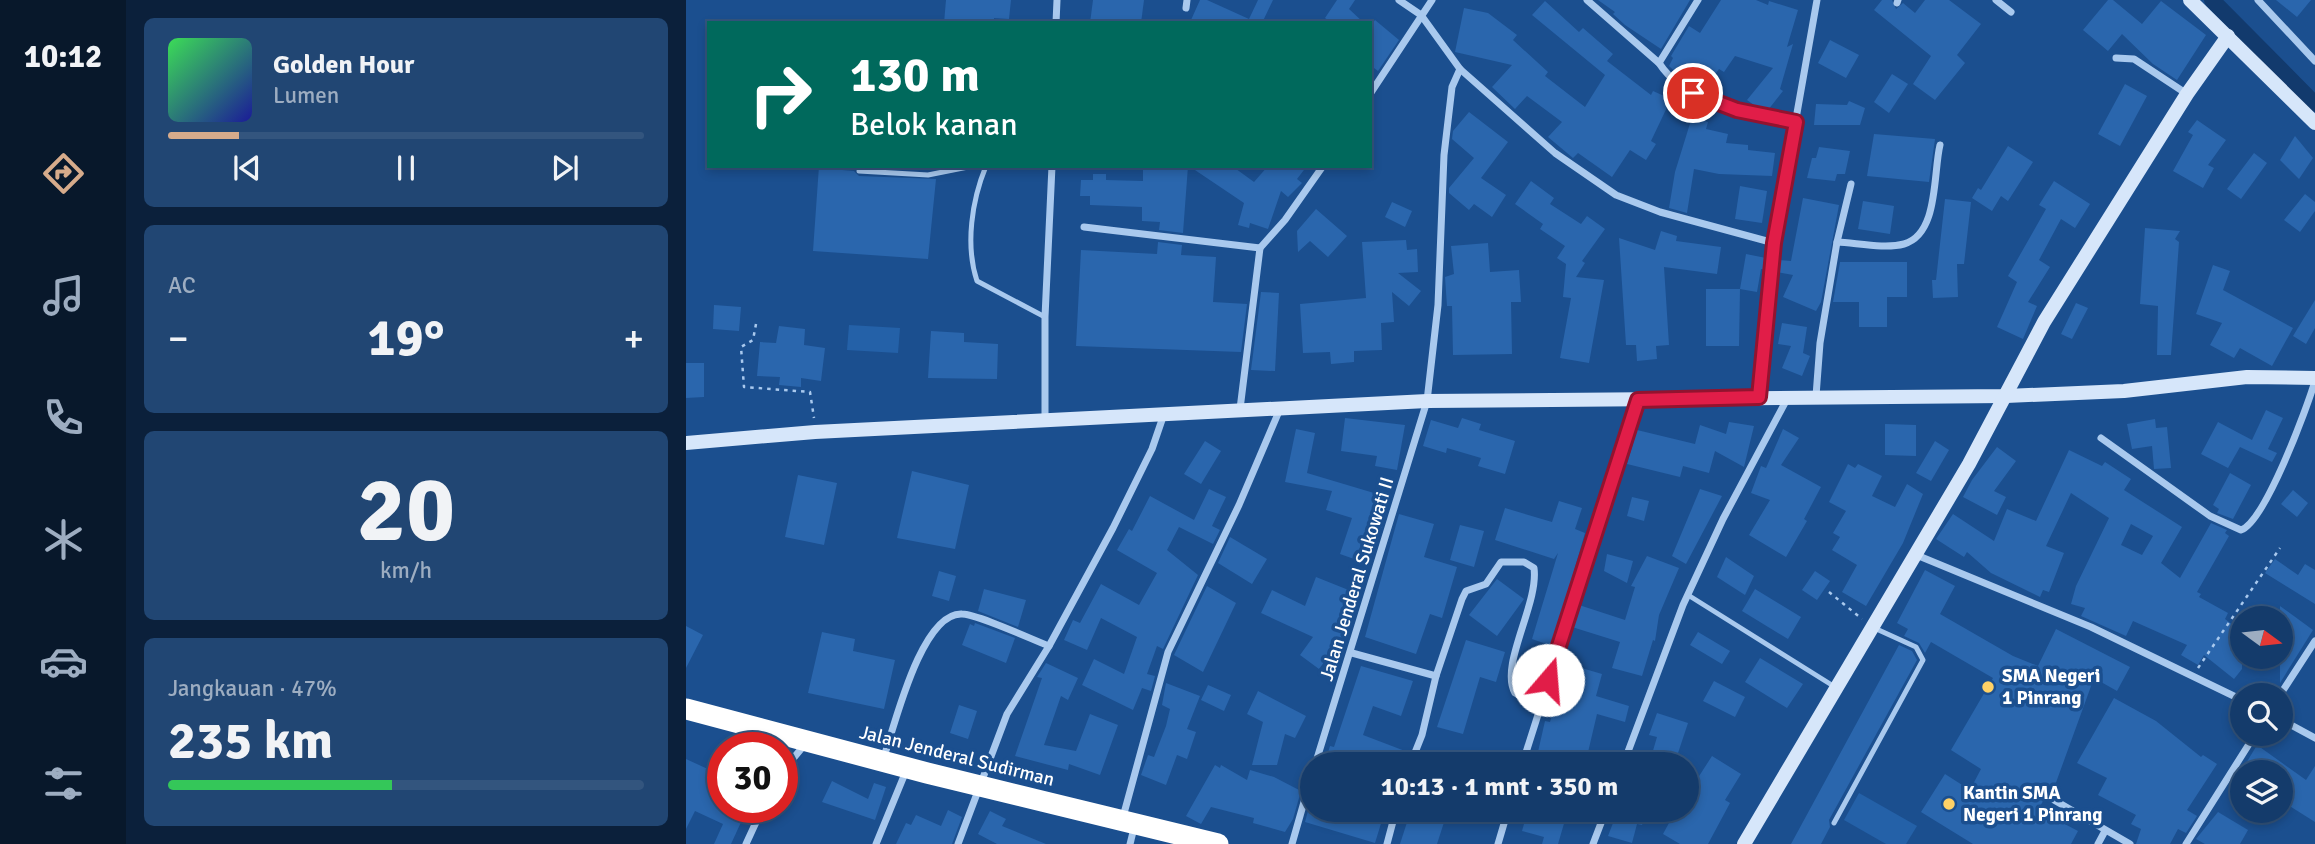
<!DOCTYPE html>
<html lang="id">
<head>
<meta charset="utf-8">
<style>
  :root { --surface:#143b6b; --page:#214673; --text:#f1f3f6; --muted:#9dadc1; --line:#33557e; --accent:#d6ab8b }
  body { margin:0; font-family:Signika,sans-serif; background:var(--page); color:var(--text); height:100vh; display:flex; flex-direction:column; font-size:26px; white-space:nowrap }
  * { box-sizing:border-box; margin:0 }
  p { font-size:23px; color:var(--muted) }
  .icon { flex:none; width:38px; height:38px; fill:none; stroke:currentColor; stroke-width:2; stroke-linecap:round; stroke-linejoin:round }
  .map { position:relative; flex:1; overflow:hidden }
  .side { display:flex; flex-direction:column; gap:18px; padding:18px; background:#0b203b; width:560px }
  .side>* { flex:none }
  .guide { position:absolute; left:21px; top:21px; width:665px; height:147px; border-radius:0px; box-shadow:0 4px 10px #0003,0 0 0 2px var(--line); background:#00695c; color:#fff; overflow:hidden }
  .needle { width:46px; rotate:105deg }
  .buttons { position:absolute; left:1544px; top:606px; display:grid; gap:14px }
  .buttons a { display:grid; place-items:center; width:63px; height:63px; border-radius:50%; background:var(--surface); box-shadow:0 4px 10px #0003,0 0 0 2px var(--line); font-size:35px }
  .speed { position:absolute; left:21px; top:732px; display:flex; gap:14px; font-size:35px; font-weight:700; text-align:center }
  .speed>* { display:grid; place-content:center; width:91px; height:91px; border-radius:50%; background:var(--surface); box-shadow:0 4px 10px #0003,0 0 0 2px var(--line); line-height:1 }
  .speed .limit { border:10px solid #d22; background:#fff; color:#111 }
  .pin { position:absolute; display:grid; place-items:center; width:60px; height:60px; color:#fff; margin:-30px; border:4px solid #fff; border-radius:50%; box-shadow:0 2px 7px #0007 }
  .me { position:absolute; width:77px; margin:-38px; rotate:18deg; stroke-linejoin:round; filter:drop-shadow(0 0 5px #0008) }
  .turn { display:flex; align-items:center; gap:24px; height:147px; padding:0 28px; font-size:32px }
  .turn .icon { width:91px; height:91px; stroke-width:2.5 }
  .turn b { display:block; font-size:49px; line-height:60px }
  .big { font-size:52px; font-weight:800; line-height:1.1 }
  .side .widget { flex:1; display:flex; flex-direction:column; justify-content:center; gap:10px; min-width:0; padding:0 24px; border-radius:10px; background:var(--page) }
  .side .dial { align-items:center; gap:0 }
  .dial b { font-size:91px; line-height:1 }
  .song { display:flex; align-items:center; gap:21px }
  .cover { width:84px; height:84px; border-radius:10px; background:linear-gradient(135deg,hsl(130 70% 55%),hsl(240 70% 35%)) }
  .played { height:7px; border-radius:4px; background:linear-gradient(90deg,var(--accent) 15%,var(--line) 15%) }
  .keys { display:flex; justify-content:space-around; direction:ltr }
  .heat { display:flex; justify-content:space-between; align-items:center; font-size:38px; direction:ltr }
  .charge { height:10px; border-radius:5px; background:linear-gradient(90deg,#34c759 47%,var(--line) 0) }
  .trip { position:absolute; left:614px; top:752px; width:399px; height:70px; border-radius:35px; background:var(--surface); box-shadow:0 4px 10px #0003,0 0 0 2px var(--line); font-weight:800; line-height:70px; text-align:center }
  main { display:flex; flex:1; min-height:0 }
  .dock { display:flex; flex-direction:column; width:126px; justify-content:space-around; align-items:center; background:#08182b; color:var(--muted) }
  .dock .icon { width:49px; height:49px }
  .dock .current { color:var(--accent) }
  .dock b { font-size:32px; color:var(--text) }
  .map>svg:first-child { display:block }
  .green { fill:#2461a8 }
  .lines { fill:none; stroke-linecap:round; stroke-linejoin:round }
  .canal { stroke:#123a6d; stroke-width:16 }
  .building { fill:#2a66ad; fill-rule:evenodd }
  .path { stroke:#a9c9ee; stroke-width:2.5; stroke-dasharray:3.5 5; stroke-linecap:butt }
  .lane { stroke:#a9c9ee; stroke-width:5 }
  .street { stroke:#a9c9ee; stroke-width:7 }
  .secondary { stroke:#d6e6fa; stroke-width:14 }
  .highway { stroke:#fff; stroke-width:21 }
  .route-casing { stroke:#92132f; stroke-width:18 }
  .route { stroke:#e11d48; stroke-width:12 }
  .poi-dot { fill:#ffd166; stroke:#1b4f8f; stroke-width:2.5 }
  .labels { text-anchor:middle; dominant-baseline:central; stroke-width:7; stroke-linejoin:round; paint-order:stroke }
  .street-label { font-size:19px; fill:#fff; stroke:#1b4f8f }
  .poi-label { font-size:19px; font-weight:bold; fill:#fff; stroke:#1b4f8f; text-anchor:start }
</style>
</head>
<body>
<main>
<nav class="dock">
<b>10:12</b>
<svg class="icon current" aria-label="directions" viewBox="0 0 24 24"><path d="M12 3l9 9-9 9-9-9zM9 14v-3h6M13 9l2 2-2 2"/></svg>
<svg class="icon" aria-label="music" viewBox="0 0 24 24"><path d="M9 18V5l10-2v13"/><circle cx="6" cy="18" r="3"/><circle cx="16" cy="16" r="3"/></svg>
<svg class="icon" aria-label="phone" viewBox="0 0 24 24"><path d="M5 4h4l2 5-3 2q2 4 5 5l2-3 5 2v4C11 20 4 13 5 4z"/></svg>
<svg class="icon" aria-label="climate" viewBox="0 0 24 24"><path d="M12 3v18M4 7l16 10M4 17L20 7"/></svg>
<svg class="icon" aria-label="car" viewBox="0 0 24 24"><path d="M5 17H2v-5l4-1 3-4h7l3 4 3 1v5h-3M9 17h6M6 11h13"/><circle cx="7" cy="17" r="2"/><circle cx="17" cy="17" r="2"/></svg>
<svg class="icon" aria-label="filters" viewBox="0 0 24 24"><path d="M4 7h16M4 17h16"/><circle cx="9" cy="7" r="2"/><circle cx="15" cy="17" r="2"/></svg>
</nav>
<section class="side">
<div class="widget">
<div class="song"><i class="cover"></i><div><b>Golden Hour</b><p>Lumen</p></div></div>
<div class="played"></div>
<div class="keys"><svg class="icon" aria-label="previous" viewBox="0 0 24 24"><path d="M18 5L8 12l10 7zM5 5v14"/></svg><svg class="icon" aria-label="pause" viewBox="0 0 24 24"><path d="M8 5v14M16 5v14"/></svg><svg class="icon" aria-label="next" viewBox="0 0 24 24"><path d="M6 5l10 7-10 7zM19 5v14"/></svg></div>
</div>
<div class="widget"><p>AC</p>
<div class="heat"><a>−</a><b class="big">19°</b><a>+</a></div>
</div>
<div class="widget dial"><b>20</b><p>km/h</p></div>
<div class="widget"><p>Jangkauan · 47%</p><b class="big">235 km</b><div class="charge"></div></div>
</section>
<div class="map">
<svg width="1629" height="844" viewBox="0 0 1629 844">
  <rect width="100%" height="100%" fill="#1b4f8f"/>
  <g class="green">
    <path d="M163,325L214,328L212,353L161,350Z"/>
    <path d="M1173,793L1231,826L1220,844H1200L1158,820Z"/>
  </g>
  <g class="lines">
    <path class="canal" d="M1526,0L1629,104"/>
  </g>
  <g class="building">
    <path d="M260,0H325L323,19L308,18V23H258Z"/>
    <path d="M407,0H458L455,23H404Z"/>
    <path d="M514,0H521L563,19L572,0H587L576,23H512L505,20Z"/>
    <path d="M651,0H669L663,9L678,23H646L639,18Z"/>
    <path d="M912,0H1004L975,49L939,25L927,14L929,12Z"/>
    <path d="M1035,0H1070L1082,5L1083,1L1112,10L1101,47L1107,44L1094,89L1097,91L1082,110L1072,108L1061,100L1087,68L1049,56L1038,72L1033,69L1017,91L1001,83L983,66L987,58L985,56L1003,26L1014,33Z"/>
    <path d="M1196,0H1206L1210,9L1217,3L1229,13L1239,0H1263L1295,24L1271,55L1279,63L1249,100L1227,84L1245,56L1188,10Z"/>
    <path d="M1422,0H1427L1456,24L1475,1L1520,35L1491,80L1467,64L1436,34L1422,51L1397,30Z"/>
    <path d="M1590,0H1625L1611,17Z"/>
    <path d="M859,1L893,32L897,28L927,54L921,61L965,95L967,91L985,99L965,141L970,144L960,160L944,150L926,177L892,153L887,158L862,137L876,122L841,96L829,109L806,87L826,65L769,52L778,8L802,13L831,35L827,40L862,72L859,76L899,107L919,75L846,15Z"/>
    <path d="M689,20L713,40L692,71L684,65V27Z"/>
    <path d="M1144,40L1173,55L1160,78L1132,63Z"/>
    <path d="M1206,74L1222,84L1203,113L1188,102Z"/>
    <path d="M1439,84L1461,96L1434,146L1412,134Z"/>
    <path d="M1163,101L1179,108L1174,125H1128L1130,104L1161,105Z"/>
    <path d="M783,112L822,142L795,178L820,195L806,217L788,204L783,210L763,193V188L788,158L766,139L767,131Z"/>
    <path d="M1006,117L1022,122L1020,129L1042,134L1040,143L1062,145V150L1089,153L1086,176L1033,174L1008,169L1001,213L983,208L989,172Z"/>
    <path d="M1511,120L1540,140L1522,165L1528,168L1517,188L1487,171L1507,135L1502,132Z"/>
    <path d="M1188,134L1249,139L1243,182L1181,176Z"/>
    <path d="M1609,136L1627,158L1613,179L1594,160Z"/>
    <path d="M1322,146L1347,162L1322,201L1315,196L1306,211L1286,198L1292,188L1295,190Z"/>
    <path d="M1133,147L1164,151L1159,174H1151L1149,181L1121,178L1126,158H1130Z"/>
    <path d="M1568,153L1581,163L1555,199L1541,189Z"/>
    <path d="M133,166H156V170L168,171L173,176L250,179L242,259L127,251Z"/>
    <path d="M457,166H502L497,233L473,230L474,222L456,221V207L404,205V196H394L395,180H407V174H420V180L457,181Z"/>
    <path d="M503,166H546L568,182L582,166H621L611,179L616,183L602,197L595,191L582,229L564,223L563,228L552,225L558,203Z"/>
    <path d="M845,181L868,198L864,204L895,224L901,216L919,229L896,261L899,263L890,277L918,280L903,363L874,358L885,298L877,297L880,264L871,258L879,246L854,229L857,224L829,204Z"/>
    <path d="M1368,181L1404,204L1389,228L1375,219L1353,260L1364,267L1342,302L1351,306L1337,339L1311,327L1331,282L1322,276L1360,209L1353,205Z"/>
    <path d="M1054,186L1081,191L1076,223L1049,219Z"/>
    <path d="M1619,194L1629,202V211L1614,232L1598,220Z"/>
    <path d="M1117,198L1153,205L1135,302L1130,311L1097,297L1107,275L1091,272L1093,260L1105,261Z"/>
    <path d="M1259,199L1285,202L1278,264H1271L1272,297L1247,298L1246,280H1250Z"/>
    <path d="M1177,201L1208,206L1204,234L1172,229Z"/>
    <path d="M706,202L726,211L719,227L699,217Z"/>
    <path d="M630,209L661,236L642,257L624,241L612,252L611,231Z"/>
    <path d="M1459,228L1494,231L1489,239L1493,242L1485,355H1471L1472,306L1454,304Z"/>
    <path d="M975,231L991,236L990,241L1035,247L1031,274L978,267L983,345L970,346L971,359L951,361L950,345H940L933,238L969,250Z"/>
    <path d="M720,240L721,250L731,249L732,272L712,273L735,291L723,306L706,292L708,322L695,323L696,350L668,351V362L645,364L644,352L617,353L614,304L680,298L676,242Z"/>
    <path d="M472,242L496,245L495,255L530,257L527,302L561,304L555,352L390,346L395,250L471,254Z"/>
    <path d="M802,243L804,272L833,270L835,302H825L826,354L767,355L766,306H761L759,277L768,274L765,246Z"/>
    <path d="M1060,254L1080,258L1079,270L1075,269L1071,292L1054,289Z"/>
    <path d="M1154,262H1221V297H1201V327H1173V302H1147Z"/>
    <path d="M1527,265L1544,271L1537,290L1607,328L1586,366L1554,348L1548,358L1524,345L1536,323L1510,314Z"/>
    <path d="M1020,289H1054L1053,346H1020Z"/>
    <path d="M575,292L593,293L589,371L565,370Z"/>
    <path d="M1629,300V328L1620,344L1607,336Z"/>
    <path d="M1390,303L1402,308L1386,339L1375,334Z"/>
    <path d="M28,305L55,307L53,331L27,329Z"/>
    <path d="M1096,323L1121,327L1117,353L1124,356L1116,376L1096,368L1105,346L1092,344Z"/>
    <path d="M93,326L119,329L118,345L139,348L135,381L115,378V387L93,385L94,377L71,376L74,342L90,343Z"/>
    <path d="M245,331L278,333V342L312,344L311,379L242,378Z"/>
    <path d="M0,363H18V397L0,398Z"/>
    <path d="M1580,410L1597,418L1582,449L1591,453L1586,462L1554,447L1542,468L1515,454L1532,422L1566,440Z"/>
    <path d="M659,418L719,425L711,470L689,466L691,456L655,451Z"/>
    <path d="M776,418L795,424L793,430L829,441L819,474L792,466L795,458L761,448L760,453L737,446L745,420L772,428Z"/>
    <path d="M1469,419L1470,428L1481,427L1485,468L1468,469L1466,446L1446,449L1441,424Z"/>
    <path d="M1043,422L1068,426L1058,467L1029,451L1023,473L997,466L994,477L941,464L951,430L1009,444L1014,425L1040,434Z"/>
    <path d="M1199,424L1230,425V456L1199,455Z"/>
    <path d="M610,429L629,433L621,473L698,496L694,509L701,511L696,528L683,523L671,560L654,554L666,518L640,510L646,491L599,482Z"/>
    <path d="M1097,429L1113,438L1095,465L1135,487L1118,519L1121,521L1100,557L1063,535L1084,500L1065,493L1075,466L1080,468Z"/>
    <path d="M519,441L535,451L515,484L498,474Z"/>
    <path d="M1249,441L1263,450L1245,481L1230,473Z"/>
    <path d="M1311,447L1330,461L1308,491L1320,497L1311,515L1277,497L1286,480Z"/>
    <path d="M1383,450L1416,466L1419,462L1445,479L1438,490L1496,527L1475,563L1494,578L1525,523L1541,530L1539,533L1543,536L1511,592L1515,594L1513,597L1542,613L1539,619L1556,632V669L1548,679L1518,655L1512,665L1495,655L1501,645L1447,621L1440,636L1395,616L1399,608L1385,604L1390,586L1423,518L1385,493L1360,546L1378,553L1363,592L1357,590L1354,597L1305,573L1281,552L1278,557L1250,539L1267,514L1308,541L1321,509L1350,521ZM1445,524L1467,536L1456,555L1435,545Z"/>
    <path d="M1162,464L1169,468L1172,464L1196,476L1186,496L1209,507L1221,484L1237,494L1217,543L1180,606L1156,592L1171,565L1146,550L1154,537L1147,533L1160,511L1143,502Z"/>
    <path d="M226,471L283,485L269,549L211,538Z"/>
    <path d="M1544,473L1565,485L1547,519L1531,513L1533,509L1527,505Z"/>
    <path d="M112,475L151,483L138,545L99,537Z"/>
    <path d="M523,489L540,497L526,526L534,530L527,544L493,527L481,550L512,575L477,649L471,646L461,674L469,676L465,691L456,688L447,710L396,685L408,659L438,674L451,637L415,618L401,650L378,640L387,620L394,623L415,584L453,605L471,573L431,550L443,529L446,531L464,496L508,520Z"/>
    <path d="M1014,489L1036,496L1000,564L986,556Z"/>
    <path d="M1607,490L1622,503L1611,517L1595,504Z"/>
    <path d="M946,497L963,501L958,521L941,516Z"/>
    <path d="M873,501L896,508L889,529L899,533L866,646L846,639L872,553L868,559L809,540L819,508L866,522Z"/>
    <path d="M713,514L748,524L738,557L771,567L756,618L744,614L730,654L679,637Z"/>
    <path d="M774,525L798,531L788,567L764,560Z"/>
    <path d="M544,537L581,559L566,584L532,563Z"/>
    <path d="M921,554L947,561L941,583L918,571Z"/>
    <path d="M961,556L993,568L973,615L969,641L967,640L956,676L926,668L934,642L886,627L893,605L939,620L949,587L945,586Z"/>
    <path d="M1040,557L1068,576L1059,595L1031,577Z"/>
    <path d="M1589,559L1612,575L1619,564L1629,570V604L1579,573Z"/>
    <path d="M1239,570L1269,586L1254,614L1327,656L1352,666L1370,629L1444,667L1431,691L1408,678L1368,788L1365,787L1352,810L1392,831L1385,844H1287L1235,812L1259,774L1284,790L1295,769L1265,750L1307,678L1245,642L1239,653L1233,643L1218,636L1222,629L1211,623Z"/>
    <path d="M253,571L270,576L263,601L246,596Z"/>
    <path d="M1129,571L1144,581L1131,600L1116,590Z"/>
    <path d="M630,577L665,591L653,625L661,631L633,669L614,655L627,637L575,613L586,590L619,606Z"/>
    <path d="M811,579L838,599L811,636L783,615Z"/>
    <path d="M521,586L550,603L517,672L488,655Z"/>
    <path d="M298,589L340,600L332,627L292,611Z"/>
    <path d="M1069,589L1115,617L1102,639L1056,611Z"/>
    <path d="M1594,606L1627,630L1594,683Z"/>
    <path d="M289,623L329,638L320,663L276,645L284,624L288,626Z"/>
    <path d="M0,626L17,635L0,668Z"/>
    <path d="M136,632L169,639L167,651L209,660L198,709L122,693Z"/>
    <path d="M1012,632L1044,651L1036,664L1004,645Z"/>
    <path d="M780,640L819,652L810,682L794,677L777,734L751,727Z"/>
    <path d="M1213,645L1226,651L1231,660L1143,820L1144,827L1135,844H1105Z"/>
    <path d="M1074,658L1117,684L1101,708L1059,682Z"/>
    <path d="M360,663L392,678L382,700L375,696L358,745L390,751L404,714L432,725L414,775L383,764L382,770L329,756L356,678L351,677Z"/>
    <path d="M882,664L916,674L910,696L943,706L939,722L911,714L899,765H849L859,721L864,722Z"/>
    <path d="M675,666L727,681L715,716L687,706L677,735L719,751L714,765H638L644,746L648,747Z"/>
    <path d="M1028,681L1059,697L1049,717L1017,701Z"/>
    <path d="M480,683L514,696L501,729L510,732L501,759L491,755L480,785L455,775L462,755L468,757L480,726L484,709L476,705Z"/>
    <path d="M522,685L545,695L538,711L515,700Z"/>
    <path d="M572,691L620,716L609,738L599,734L591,765H566L577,722L561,714Z"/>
    <path d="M1428,698L1470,721L1515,757L1517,755L1531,764L1501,810L1511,816L1500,833L1492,829L1484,844H1450L1455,829L1445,824L1450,815L1412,795L1421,778L1391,763Z"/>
    <path d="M273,705L291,711L282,739L264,733Z"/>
    <path d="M971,713L1002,723L989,762L966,754L971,737L963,735Z"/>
    <path d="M1571,745L1620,780L1629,766V822L1594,800V772H1569L1559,765Z"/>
    <path d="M1026,756L1055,774L1039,800L1044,803L1022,844H994L977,834L990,810H1001V780L1008,784Z"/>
    <path d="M0,759L37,776V807H62L45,844H28L37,824L9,811L0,829Z"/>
    <path d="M529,765L534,768L535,765L561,780L564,770L588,777L615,791L607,819L599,832L567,823L568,818L525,807L515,824L500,816Z"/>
    <path d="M146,781L182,799L188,783L200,787L189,820L136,802Z"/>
    <path d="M626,796V810H676L697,817L689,843L619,822Z"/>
    <path d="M262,810L276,817L266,844H210L220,823L225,825L230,815L255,826Z"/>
    <path d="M725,810H762L751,844H714Z"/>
    <path d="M842,810H882L872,844H856L858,837L836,831Z"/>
    <path d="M932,810H961L956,825L951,824L946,843L922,836Z"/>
    <path d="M304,811L320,819L316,826L360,844H311L292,834Z"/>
    <path d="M1532,812L1562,830L1554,844H1519L1510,839Z"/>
  </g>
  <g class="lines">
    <g class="path">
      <path d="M70,324L67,340L55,347L58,387L124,392L128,418"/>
      <path d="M1143,592L1176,619"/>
      <path d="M1512,668L1594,548"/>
    </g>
    <g class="lane">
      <path d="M330,23H365"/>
      <path d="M300,166C286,200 279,245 291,281L359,317"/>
      <path d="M173,171L242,175L287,166"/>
      <path d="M1002,595L1149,687"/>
      <path d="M1148,823L1237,660L1230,647L1186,627"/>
    </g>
    <g class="street">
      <path d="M713,0L735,15L774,69L869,153L930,195L974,212L1088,243"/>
      <path d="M901,0L973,63C1001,106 1064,113 1110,122"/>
      <path d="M1310,0L1325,12"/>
      <path d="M1572,0L1629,61"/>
      <path d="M1211,3L1212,0"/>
      <path d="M500,8L501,0"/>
      <path d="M370,23L371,0"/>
      <path d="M1430,58L1448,59L1501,94"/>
      <path d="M973,63L1012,0"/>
      <path d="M684,94L746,0"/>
      <path d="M398,227L574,248L599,220L637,166"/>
      <path d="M1151,242L1165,184"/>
      <path d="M1130,396L1134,343L1151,242C1171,243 1199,249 1218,244C1253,234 1247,173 1254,145"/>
      <path d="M1073,397L1088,243L1131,0"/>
      <path d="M554,409L574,248"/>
      <path d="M359,420V317L366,166"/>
      <path d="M1415,438L1524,516L1555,530C1579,522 1621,408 1629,381"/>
      <path d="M1228,554L1405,627L1556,700"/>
      <path d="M666,653L750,676"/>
      <path d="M1594,695L1629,641"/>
      <path d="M1594,719L1629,738"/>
      <path d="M197,760C208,728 235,612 276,614C291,614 345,639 363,646"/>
      <path d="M629,765L741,401L752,305L758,155L766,87L774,69"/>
      <path d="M724,765L736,735L750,676L776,599L780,591L800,584L815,562H838L848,568C853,604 813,665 829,693L854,706"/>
      <path d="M836,765L952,400"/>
      <path d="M937,765L997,605L1037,519L1101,399"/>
      <path d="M96,772L120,743"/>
      <path d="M1368,800L1444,844"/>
      <path d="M437,817L482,652L553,505L594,409"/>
      <path d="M60,844L77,807"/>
      <path d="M190,844L220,771"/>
      <path d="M272,844L321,714L363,646L427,528L466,449L478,414"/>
      <path d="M444,844L448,828"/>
      <path d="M606,844L626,774"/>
      <path d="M701,844L710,810"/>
      <path d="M812,844L822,810"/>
      <path d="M907,844L920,810"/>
      <path d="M1412,844L1419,831"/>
      <path d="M1500,844L1570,733"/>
    </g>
    <g class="secondary">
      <path d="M1504,0L1629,123"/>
      <path d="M0,443L129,432L741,401L1320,396L1438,391L1561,377L1629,378"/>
      <path d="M1058,844L1283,464L1358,322L1501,94L1542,36"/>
    </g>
    <path class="highway" d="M0,709L241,773L532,844"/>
  </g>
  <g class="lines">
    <defs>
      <path id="route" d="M862,680L952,400L1073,397L1088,243L1110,122L1051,110L1007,93"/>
    </defs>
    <use href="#route" class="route-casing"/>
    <use href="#route" class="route"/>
  </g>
  <g class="poi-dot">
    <circle cx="1302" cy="687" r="7"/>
    <circle cx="1263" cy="804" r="7"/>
  </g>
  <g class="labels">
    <g class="street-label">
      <text transform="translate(671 579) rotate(-73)">Jalan Jenderal Sukowati II</text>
      <text transform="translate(271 756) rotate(14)">Jalan Jenderal Sudirman</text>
    </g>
    <g class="poi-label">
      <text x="1316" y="676">SMA Negeri<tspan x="1316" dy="22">1 Pinrang</tspan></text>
      <text x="1277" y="793">Kantin SMA<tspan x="1277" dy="22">Negeri 1 Pinrang</tspan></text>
    </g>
  </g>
</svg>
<div class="buttons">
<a><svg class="needle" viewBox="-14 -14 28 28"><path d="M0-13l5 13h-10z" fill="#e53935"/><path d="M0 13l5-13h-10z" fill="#9dadc1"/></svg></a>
<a><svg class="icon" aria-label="search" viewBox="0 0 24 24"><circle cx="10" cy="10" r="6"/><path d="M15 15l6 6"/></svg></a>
<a><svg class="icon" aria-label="layers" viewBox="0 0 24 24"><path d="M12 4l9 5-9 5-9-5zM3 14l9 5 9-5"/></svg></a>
</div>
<div class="speed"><div class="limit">30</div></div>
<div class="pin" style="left:1007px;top:93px;background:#d93025"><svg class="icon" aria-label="arrive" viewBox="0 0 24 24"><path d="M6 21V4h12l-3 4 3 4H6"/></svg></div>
<svg class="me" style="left:862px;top:680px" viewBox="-20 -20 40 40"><circle r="19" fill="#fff"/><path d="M0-13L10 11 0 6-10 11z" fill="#e11d48"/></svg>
<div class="trip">10:13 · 1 mnt · 350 m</div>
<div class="guide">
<div class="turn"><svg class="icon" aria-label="right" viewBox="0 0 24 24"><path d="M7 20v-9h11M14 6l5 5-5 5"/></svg><div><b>130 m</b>Belok kanan</div></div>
</div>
</div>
</main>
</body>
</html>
